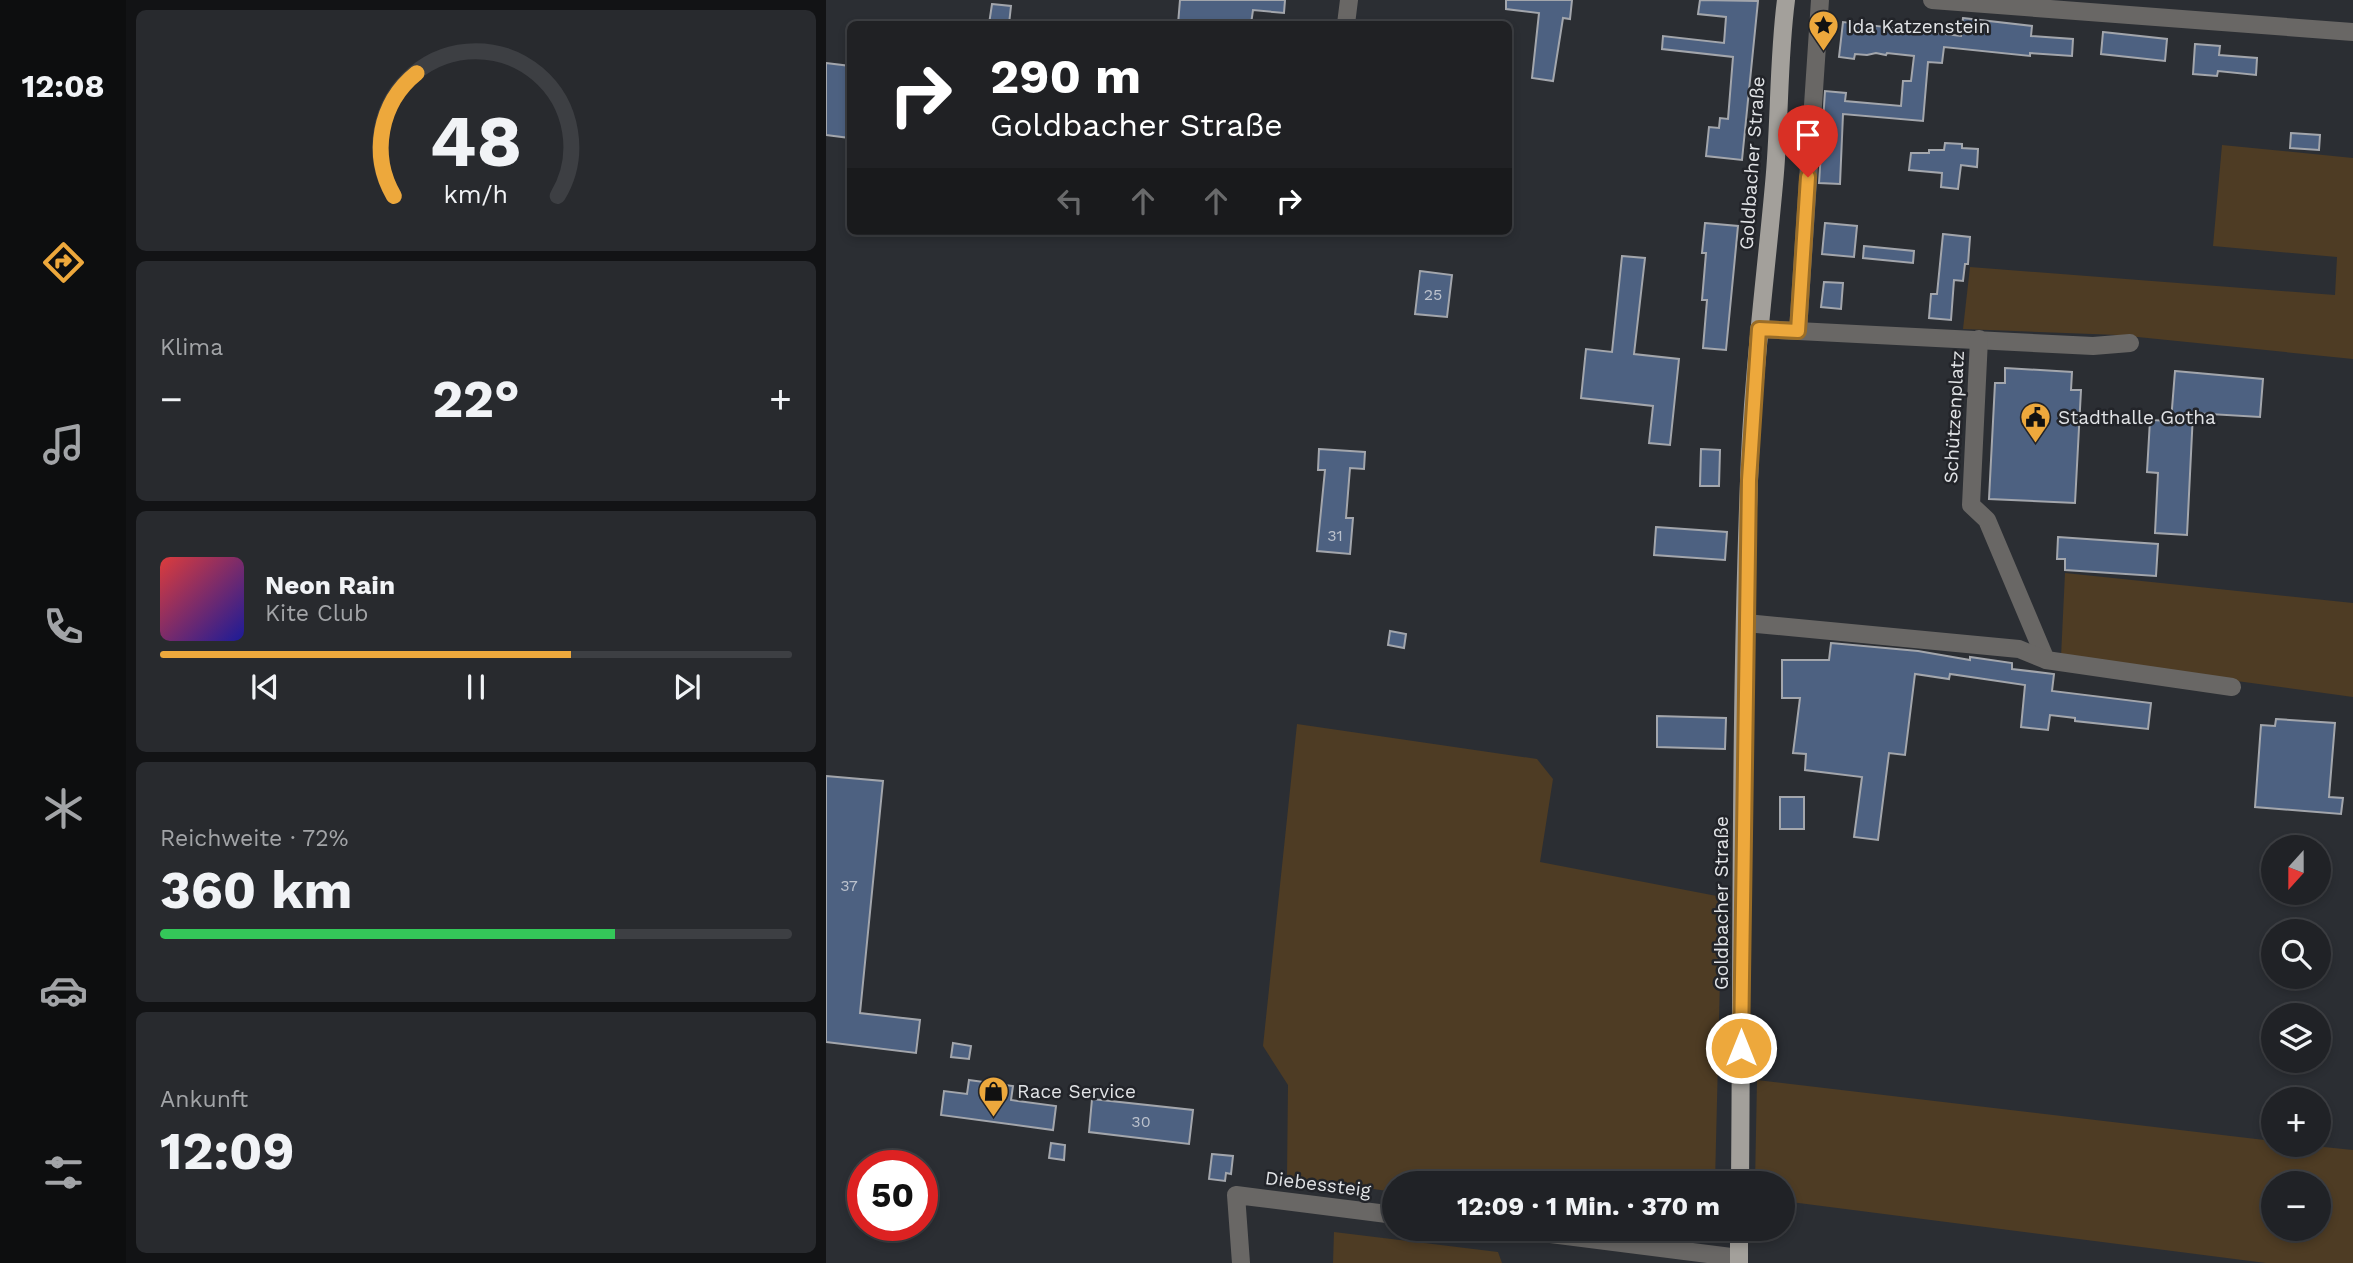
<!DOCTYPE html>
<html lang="de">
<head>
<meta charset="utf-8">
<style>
  :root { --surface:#202226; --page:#282a2e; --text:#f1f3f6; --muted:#a2a4a7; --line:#3d3f43; --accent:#eda83c }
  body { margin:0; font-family:"Work Sans",sans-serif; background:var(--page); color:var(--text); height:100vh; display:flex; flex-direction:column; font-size:26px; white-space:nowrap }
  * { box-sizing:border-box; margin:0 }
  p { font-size:23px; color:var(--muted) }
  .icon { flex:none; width:38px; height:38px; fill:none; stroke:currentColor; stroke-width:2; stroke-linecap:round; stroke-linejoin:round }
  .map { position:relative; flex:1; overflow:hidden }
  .panel { display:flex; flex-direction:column; gap:10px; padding:10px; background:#121315; width:700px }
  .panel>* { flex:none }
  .banner { position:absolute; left:21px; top:21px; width:665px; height:214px; border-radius:10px; box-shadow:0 4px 10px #0003,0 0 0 2px var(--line); background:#202124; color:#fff; overflow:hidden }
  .needle { width:46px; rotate:201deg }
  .buttons { position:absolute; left:1435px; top:835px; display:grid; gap:14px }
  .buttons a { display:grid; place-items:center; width:70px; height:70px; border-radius:50%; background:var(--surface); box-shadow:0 4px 10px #0003,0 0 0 2px var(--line); font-size:35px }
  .speed { position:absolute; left:21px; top:1150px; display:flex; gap:14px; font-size:35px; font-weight:700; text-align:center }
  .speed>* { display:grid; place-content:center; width:91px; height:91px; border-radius:50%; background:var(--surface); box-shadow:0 4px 10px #0003,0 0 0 2px var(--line); line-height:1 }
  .speed .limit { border:10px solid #d22; background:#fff; color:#111 }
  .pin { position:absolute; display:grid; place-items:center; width:60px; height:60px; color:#fff; margin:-72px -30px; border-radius:50% 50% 50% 0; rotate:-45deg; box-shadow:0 0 7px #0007 }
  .pin .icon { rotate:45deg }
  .me { position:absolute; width:77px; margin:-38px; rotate:0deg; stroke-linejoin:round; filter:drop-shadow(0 0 5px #0008) }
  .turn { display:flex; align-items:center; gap:24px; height:147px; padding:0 28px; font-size:32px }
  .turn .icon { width:91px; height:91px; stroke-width:2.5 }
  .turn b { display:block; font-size:49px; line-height:60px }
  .lanes { display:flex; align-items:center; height:66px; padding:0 28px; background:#0003; justify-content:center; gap:35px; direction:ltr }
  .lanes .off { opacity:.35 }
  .big { font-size:52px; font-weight:700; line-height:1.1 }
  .panel .tile { flex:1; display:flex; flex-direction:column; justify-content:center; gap:10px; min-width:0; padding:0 24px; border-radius:10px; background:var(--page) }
  .panel .dial { align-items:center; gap:0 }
  .dial svg { height:182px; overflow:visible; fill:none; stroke:var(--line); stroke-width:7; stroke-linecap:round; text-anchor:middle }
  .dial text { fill:var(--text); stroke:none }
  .song { display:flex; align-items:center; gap:21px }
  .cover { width:84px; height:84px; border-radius:10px; background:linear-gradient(135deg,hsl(0 70% 55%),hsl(240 70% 35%)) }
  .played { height:7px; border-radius:4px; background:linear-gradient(90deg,var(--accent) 65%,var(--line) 65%) }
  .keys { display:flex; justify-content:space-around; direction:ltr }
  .heat { display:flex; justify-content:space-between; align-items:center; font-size:38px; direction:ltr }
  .charge { height:10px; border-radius:5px; background:linear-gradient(90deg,#34c759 72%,var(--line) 0) }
  .trip { position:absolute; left:556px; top:1171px; width:413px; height:70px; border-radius:35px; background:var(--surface); box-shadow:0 4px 10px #0003,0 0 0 2px var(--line); font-weight:700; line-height:70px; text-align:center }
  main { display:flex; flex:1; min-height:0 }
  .dock { display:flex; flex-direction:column; width:126px; justify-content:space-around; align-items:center; background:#0d0e0f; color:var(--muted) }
  .dock .icon { width:49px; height:49px }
  .dock .active { color:var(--accent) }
  .dock b { font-size:32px; color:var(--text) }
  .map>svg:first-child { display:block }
  .green { fill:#4e3c24; fill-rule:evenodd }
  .building { fill:#4d6181; stroke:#a3a6ac; stroke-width:2 }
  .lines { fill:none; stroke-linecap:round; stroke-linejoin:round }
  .minor { stroke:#696765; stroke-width:18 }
  .major { stroke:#a3a09b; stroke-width:18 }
  .route-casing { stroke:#9a6d27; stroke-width:18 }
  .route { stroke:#eda83c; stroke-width:12 }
  .labels { text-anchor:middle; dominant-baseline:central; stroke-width:5; stroke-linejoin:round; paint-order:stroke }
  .number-label { font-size:16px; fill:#bcc2cd }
  .poi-label { font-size:19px; fill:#e1e3e6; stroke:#222429; text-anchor:start }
  .street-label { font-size:19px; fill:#e1e3e6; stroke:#222429 }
</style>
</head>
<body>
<main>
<nav class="dock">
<b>12:08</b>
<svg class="icon active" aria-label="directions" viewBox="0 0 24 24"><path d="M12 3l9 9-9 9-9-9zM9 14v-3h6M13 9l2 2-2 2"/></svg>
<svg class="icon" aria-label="music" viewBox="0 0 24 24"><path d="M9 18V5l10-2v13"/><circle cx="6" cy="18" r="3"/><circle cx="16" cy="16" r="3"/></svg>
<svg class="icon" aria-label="phone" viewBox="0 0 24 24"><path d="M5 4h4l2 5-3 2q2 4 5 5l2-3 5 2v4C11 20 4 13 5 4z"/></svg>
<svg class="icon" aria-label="climate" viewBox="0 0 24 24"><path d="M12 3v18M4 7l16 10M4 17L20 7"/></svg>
<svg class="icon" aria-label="car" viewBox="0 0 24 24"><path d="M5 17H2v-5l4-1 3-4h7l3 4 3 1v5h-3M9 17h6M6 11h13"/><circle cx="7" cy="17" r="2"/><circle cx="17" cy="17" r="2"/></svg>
<svg class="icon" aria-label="filters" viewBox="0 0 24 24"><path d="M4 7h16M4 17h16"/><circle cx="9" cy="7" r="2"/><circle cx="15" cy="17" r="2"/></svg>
</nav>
<section class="panel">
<div class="tile dial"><svg viewBox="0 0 100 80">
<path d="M14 69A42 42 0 1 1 86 69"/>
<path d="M14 69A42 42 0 0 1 24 15" stroke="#eda83c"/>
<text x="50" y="56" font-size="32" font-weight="700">48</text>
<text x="50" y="72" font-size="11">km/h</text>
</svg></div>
<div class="tile"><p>Klima</p>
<div class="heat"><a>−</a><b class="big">22°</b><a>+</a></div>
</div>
<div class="tile">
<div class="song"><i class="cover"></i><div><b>Neon Rain</b><p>Kite Club</p></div></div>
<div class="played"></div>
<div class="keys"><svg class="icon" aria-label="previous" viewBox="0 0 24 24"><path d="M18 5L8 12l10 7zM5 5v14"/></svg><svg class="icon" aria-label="pause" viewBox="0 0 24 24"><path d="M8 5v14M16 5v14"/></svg><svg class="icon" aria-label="next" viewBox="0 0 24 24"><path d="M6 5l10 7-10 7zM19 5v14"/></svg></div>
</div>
<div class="tile"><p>Reichweite · 72%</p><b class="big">360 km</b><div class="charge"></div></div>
<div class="tile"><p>Ankunft</p><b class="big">12:09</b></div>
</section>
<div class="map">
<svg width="1527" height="1263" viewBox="0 0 1527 1263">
  <rect width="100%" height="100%" fill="#2b2e33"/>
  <g class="green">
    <path d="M1396,145L1527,158V359L1292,335L1137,329L1144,267L1509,295L1511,257L1387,246Z"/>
    <path d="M1239,573L1527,603V697L1235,657Z"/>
    <path d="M471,724L711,759L727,779L714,862L896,897L889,1183H569V1192L461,1177L462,1085L437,1046Z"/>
    <path d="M931,1080L1447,1141V1144L1478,1145L1527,1150V1263H1440L957,1201V1183H929ZM1447,1183H1493V1228H1447Z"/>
    <path d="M508,1232L672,1252L676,1263H507Z"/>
  </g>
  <g class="building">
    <path d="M354,0H459L458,13L427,10L425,24H352Z"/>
    <path d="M680,0H746L744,19L737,18L727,81L706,78L713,13L680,9Z"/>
    <path d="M874,0L932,1L916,160L880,156L883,127L893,128L894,118L902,119L907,57L836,49L837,36L898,43L900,17L872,14Z"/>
    <path d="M166,4L185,6L183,24H163Z"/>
    <path d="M1137,18L1206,26L1205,36L1247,39L1246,56L1204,53V56L1118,47L1116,63L1102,62L1097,121L1017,114L1014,184L993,183L999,91L1020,93L1019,101L1075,106L1077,81H1085L1088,56L1061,53L1060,55L1050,53L1041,55L1029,54L1028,59L1013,57L1017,22L1135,36Z"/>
    <path d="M1277,32L1341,39L1339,61L1275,54Z"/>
    <path d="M1369,44L1394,46L1393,55L1431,58L1430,75L1392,71L1391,76L1367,74Z"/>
    <path d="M0,63L24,66V138L0,135Z"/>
    <path d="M1465,133L1494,135L1493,150L1464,148Z"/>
    <path d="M1119,143L1136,144V148L1152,149L1151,167L1135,165L1132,189L1115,187L1116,173L1083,170L1085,153H1103V150H1118Z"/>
    <path d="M879,223L912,226L900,350L877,348L881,300H876L880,253H876Z"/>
    <path d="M999,223L1031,226L1028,257L996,254Z"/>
    <path d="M1117,234L1144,237L1142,264H1139L1137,281L1128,280L1125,320L1103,318L1105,294H1111Z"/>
    <path d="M1038,246L1088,251L1087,263L1037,258Z"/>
    <path d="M796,256L819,258L808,354L853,359L844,445L823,443L827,406L755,398L760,349L786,352Z"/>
    <path d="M594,271L626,275L621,317L589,314Z"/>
    <path d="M998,282L1017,283L1015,309L995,307Z"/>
    <path d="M1179,368L1246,372L1245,390H1255L1249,503L1163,499L1169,383H1179Z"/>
    <path d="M1349,371L1437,379L1434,417L1367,413L1361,535L1329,533L1332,473L1321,472L1324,420L1345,421Z"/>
    <path d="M493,449L539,452L538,469L524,468L520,518H527L524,554L491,551L499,470H492Z"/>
    <path d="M875,449L894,450L893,486H874Z"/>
    <path d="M830,527L901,532L899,560L828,555Z"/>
    <path d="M1232,537L1332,544L1330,576L1239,570V559H1231Z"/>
    <path d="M564,631L580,634L578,648L562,645Z"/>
    <path d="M1005,643L1092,651L1144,660V657L1186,663V669L1228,674L1226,691L1325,703L1322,729L1249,721V718L1224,715L1222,730L1195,727L1199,685L1124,674L1123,679L1089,674L1079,755L1063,753L1052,840L1028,837L1036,777L979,770L980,754L967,753L974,698H956V660H1003Z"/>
    <path d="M831,716L900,718L899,749L831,747Z"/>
    <path d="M1450,719L1509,723L1503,797L1517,798L1515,814L1429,807L1435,725L1449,726Z"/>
    <path d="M0,776L57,781L34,1013L94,1020L90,1053L0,1042Z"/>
    <rect x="954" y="797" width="24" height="32"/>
    <path d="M127,1043L145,1046L143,1059L125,1057Z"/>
    <path d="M143,1080L187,1086L185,1100L230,1106L227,1130L115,1115L118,1091L141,1094Z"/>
    <path d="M266,1099L367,1110L363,1144L263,1132Z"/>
    <path d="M225,1143L239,1145L238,1160L223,1158Z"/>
    <path d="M386,1154L407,1156L405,1174L400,1173L399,1181L383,1179Z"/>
  </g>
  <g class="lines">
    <g class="minor">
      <path d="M1106,0L1527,32"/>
      <path d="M520,24L523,0"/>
      <path d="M933,329L1267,346L1304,343"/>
      <path d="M972,331L994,0"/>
      <path d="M1153,339L1145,505L1161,520L1220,660"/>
      <path d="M920,623L1193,649L1220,660L1406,687"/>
      <path d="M678,1228L913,1258"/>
      <path d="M415,1263L410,1195L569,1215"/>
    </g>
    <g class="major">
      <path d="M914,1183C916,949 914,714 923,481C926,381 939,283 948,184C954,123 952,61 960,0"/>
      <path d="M913,1263V1228"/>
    </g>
  </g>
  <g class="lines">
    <defs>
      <path id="route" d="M915,1048L923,480L933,329L972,331L982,177"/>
    </defs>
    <use href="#route" class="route-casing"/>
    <use href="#route" class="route"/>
  </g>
  <defs>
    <symbol id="sight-pin" viewBox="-11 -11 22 30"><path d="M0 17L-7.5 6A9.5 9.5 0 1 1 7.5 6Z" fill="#eda83c" stroke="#222429"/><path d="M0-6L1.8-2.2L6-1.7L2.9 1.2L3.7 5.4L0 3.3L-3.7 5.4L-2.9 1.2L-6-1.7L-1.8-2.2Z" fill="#111"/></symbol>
    <symbol id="civic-pin" viewBox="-11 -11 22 30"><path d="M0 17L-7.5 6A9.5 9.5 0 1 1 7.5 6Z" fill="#eda83c" stroke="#222429"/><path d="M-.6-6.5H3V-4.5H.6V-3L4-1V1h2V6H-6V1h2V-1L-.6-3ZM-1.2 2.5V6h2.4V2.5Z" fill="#111"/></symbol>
    <symbol id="shop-pin" viewBox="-11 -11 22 30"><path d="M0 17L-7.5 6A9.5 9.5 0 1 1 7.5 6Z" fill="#eda83c" stroke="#222429"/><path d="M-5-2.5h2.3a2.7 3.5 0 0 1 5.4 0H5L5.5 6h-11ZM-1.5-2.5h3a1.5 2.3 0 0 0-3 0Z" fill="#111"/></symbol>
  </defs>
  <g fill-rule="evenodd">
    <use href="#sight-pin" x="980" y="8" width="35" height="47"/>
    <use href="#civic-pin" x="1192" y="400" width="35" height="47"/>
    <use href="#shop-pin" x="150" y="1074" width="35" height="47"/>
  </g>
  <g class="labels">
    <g class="number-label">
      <text x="607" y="294">25</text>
      <text x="509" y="535">31</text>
      <text x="23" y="885">37</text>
      <text x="315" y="1121">30</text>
    </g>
    <g class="poi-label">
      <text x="1021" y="26">Ida Katzenstein</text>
      <text x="1232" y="417">Stadthalle Gotha</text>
      <text x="191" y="1091">Race Service</text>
    </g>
    <g class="street-label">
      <text transform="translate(926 163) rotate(-86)">Goldbacher Straße</text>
      <text transform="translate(1128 417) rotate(-87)">Schützenplatz</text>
      <text transform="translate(895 903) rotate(-90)">Goldbacher Straße</text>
      <text transform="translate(492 1184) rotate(7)">Diebessteig</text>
    </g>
  </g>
</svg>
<div class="buttons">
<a><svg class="needle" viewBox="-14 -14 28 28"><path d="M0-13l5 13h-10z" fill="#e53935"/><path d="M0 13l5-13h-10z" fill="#a2a4a7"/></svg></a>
<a><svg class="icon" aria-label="search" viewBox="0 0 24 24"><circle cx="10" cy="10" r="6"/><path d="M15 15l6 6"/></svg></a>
<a><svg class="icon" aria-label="layers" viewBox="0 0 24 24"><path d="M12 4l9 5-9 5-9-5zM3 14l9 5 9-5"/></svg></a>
<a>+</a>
<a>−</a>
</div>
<div class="speed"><div class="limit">50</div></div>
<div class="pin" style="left:982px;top:177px;background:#d93025"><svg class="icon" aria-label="arrive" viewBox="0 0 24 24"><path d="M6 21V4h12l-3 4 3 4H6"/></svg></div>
<svg class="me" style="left:915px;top:1048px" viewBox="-20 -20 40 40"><circle r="17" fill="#eda83c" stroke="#fff" stroke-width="3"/><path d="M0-11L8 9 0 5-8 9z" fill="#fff"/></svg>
<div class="trip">12:09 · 1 Min. · 370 m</div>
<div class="banner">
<div class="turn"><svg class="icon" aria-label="right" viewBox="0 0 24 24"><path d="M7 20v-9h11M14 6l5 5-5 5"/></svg><div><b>290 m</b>Goldbacher Straße</div></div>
<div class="lanes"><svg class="icon off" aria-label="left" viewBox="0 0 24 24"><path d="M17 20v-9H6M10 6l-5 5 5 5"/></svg><svg class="icon off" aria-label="ahead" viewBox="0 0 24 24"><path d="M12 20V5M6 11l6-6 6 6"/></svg><svg class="icon off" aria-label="ahead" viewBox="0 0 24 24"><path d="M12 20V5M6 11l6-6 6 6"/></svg><svg class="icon" aria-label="right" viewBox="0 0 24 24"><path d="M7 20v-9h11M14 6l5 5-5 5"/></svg></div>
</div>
</div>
</main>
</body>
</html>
